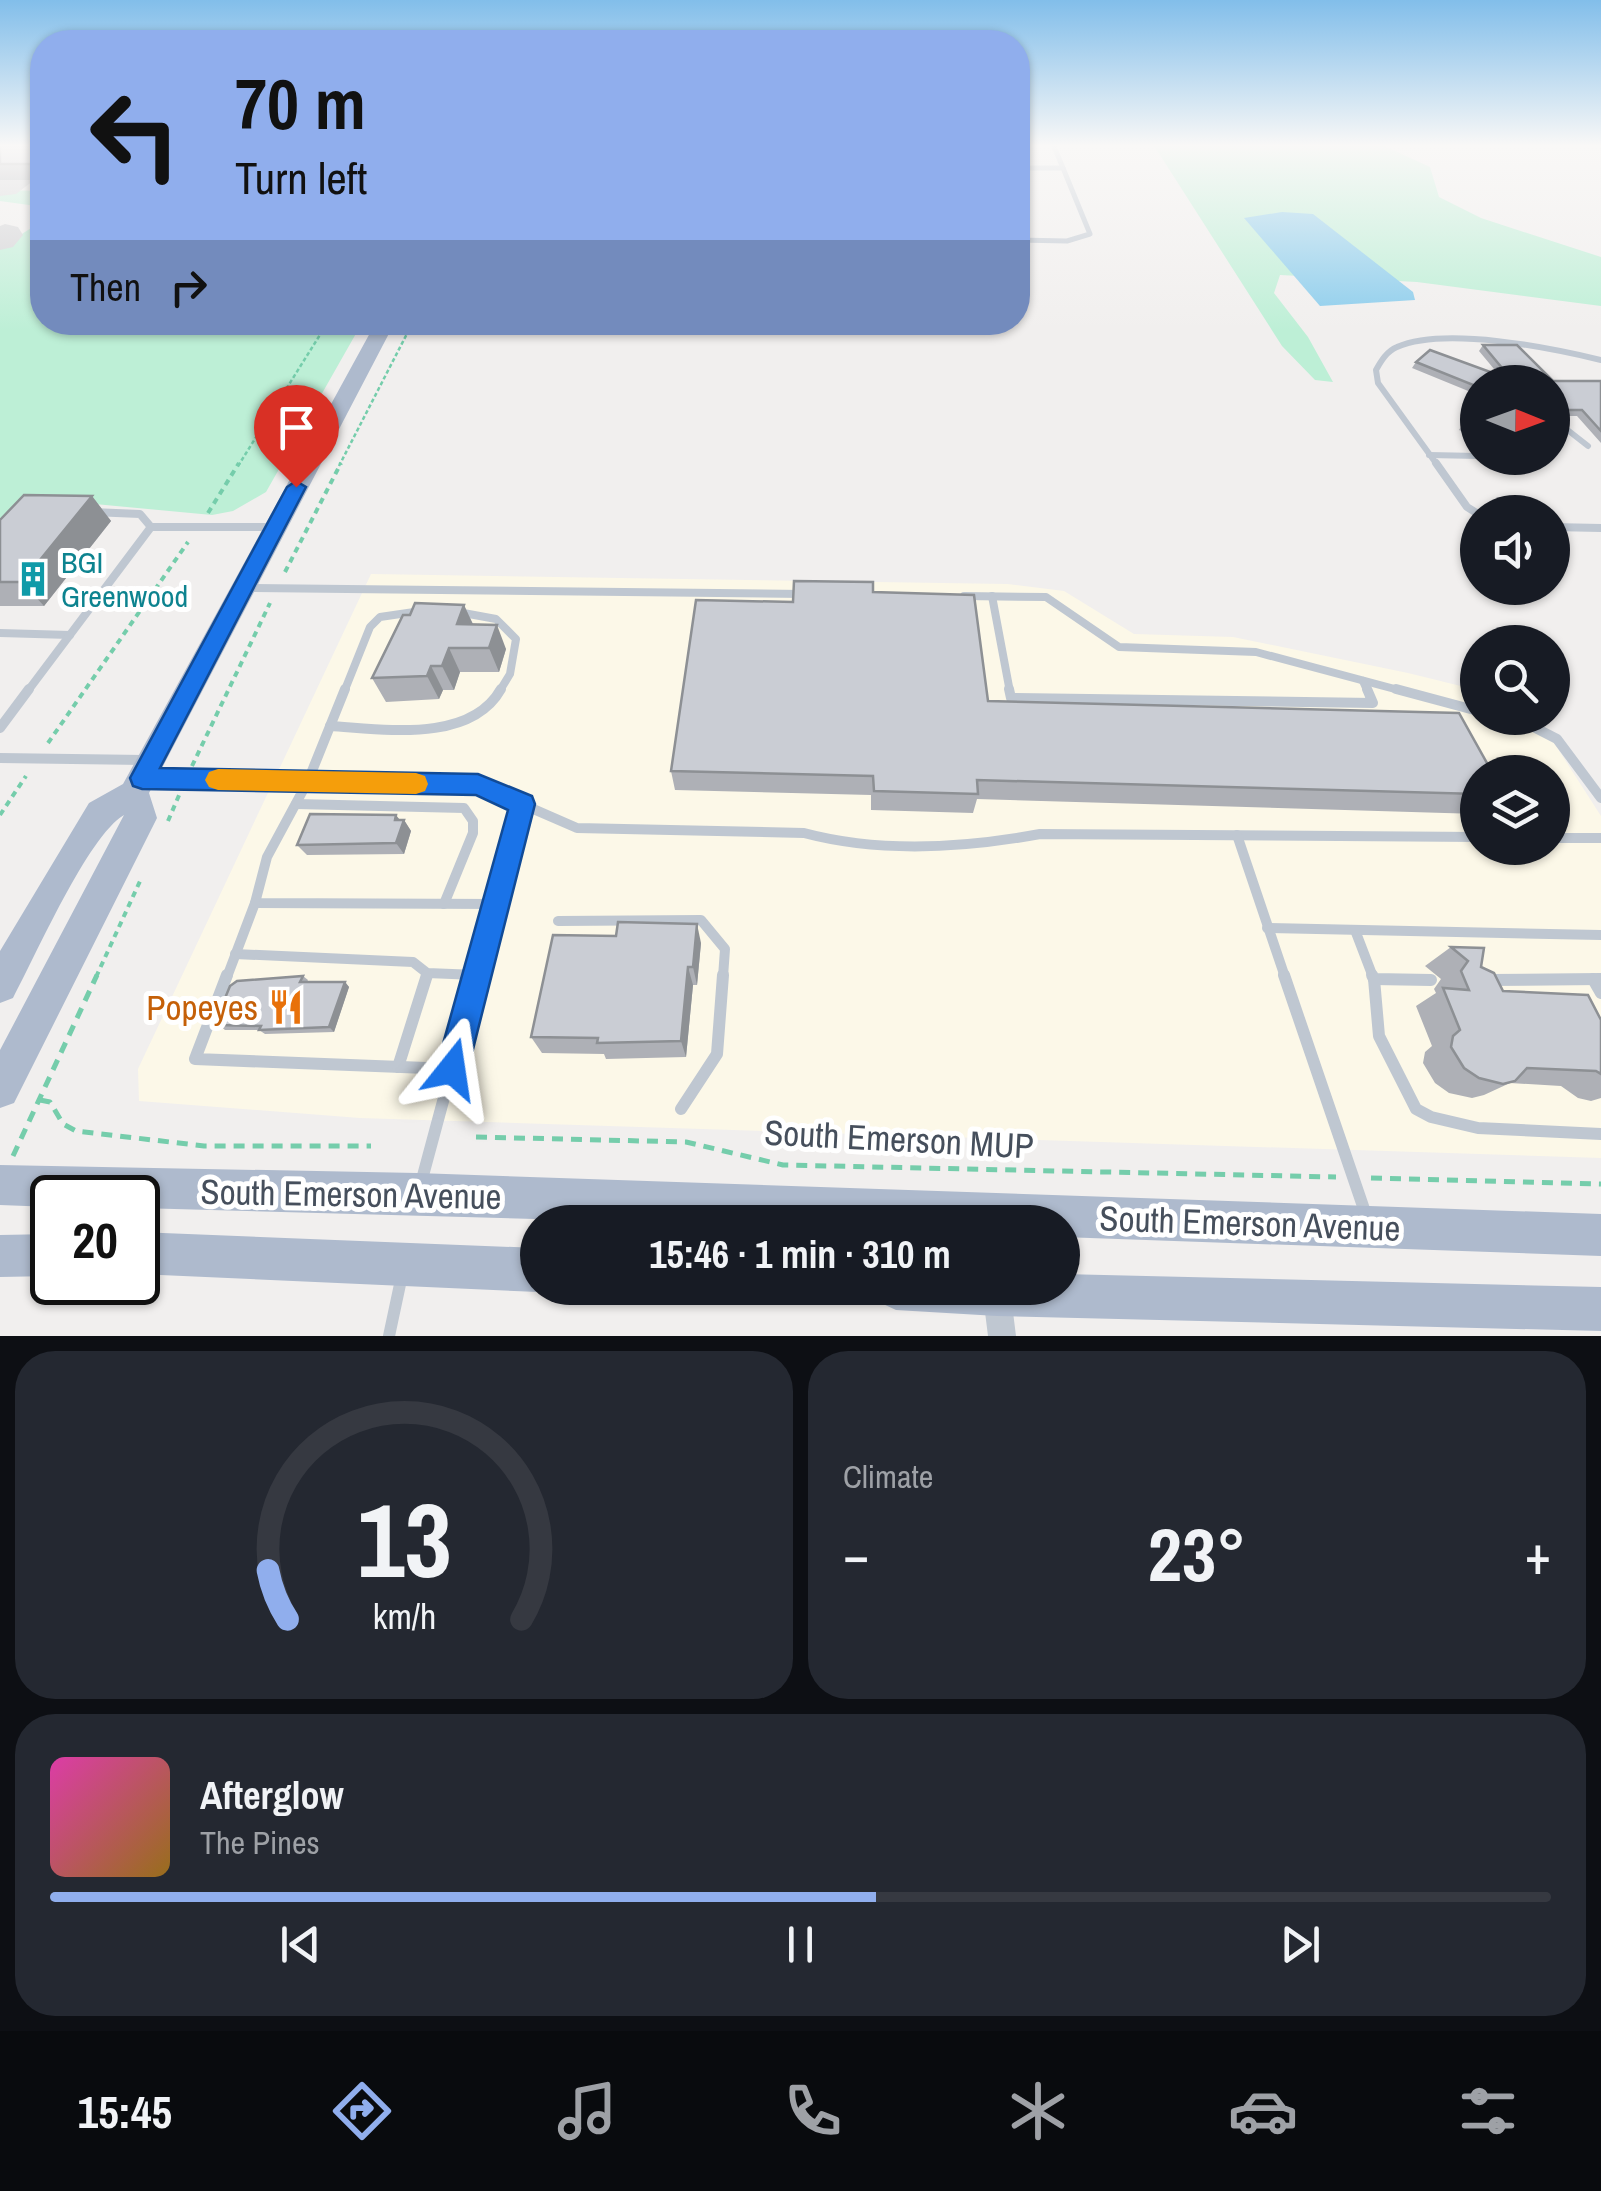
<!DOCTYPE html>
<html lang="en">
<head>
<meta charset="utf-8">
<style>
  :root { --surface:#171b24; --page:#242831; --text:#f1f3f6; --muted:#9ea1a6; --line:#363941; --accent:#90aeed }
  body { margin:0; font-family:"Archivo Narrow",sans-serif; background:var(--page); color:var(--text); height:100vh; display:flex; flex-direction:column; font-size:38px; white-space:nowrap }
  * { box-sizing:border-box; margin:0 }
  p { font-size:32px; color:var(--muted) }
  .icon { flex:none; width:55px; height:55px; fill:none; stroke:currentColor; stroke-width:2; stroke-linecap:round; stroke-linejoin:round }
  .map { position:relative; height:1336px; overflow:hidden }
  .side { display:flex; flex-direction:column; gap:15px; padding:15px; background:#0d0f14; flex:1 }
  .side>* { flex:none }
  .top-card { position:absolute; left:30px; top:30px; width:1000px; height:305px; border-radius:40px; box-shadow:0 2px 8px #0004; background:#90aeed; color:#111; overflow:hidden }
  .needle { width:65px; rotate:91deg }
  .fabs { position:absolute; left:1460px; top:365px; display:grid; gap:20px }
  .fabs a { display:grid; place-items:center; width:110px; height:110px; border-radius:50%; background:var(--surface); box-shadow:0 2px 8px #0004; font-size:50px }
  .speed { position:absolute; left:30px; top:1175px; display:flex; gap:20px; font-size:50px; font-weight:700; text-align:center }
  .speed>* { display:grid; place-content:center; width:130px; height:130px; border-radius:50%; background:var(--surface); box-shadow:0 2px 8px #0004; line-height:1 }
  .speed .limit { border:5px solid #111; border-radius:15px; background:#fff; color:#111 }
  .pin { position:absolute; display:grid; place-items:center; width:85px; height:85px; color:#fff; margin:-102px -42px; border-radius:50% 50% 50% 0; rotate:-45deg; box-shadow:0 0 10px #0007 }
  .pin .icon { rotate:45deg }
  .me { position:absolute; width:110px; margin:-55px; rotate:15deg; stroke-linejoin:round; filter:drop-shadow(0 0 8px #0008) }
  .turn { display:flex; align-items:center; gap:35px; height:210px; padding:0 40px; font-size:45px }
  .turn .icon { width:130px; height:130px; stroke-width:2.5 }
  .turn b { display:block; font-size:70px; line-height:85px }
  .then { display:flex; align-items:center; height:95px; padding:0 40px; background:#0003; gap:20px; font-size:38px }
  .big { font-size:75px; font-weight:700; line-height:1.1 }
  .side .tile { flex:1; display:flex; flex-direction:column; justify-content:center; gap:15px; min-width:0; padding:0 35px; border-radius:40px; background:var(--page) }
  .side .dial { align-items:center; gap:0 }
  .dial svg { height:260px; overflow:visible; fill:none; stroke:var(--line); stroke-width:7; stroke-linecap:round; text-anchor:middle }
  .dial text { fill:var(--text); stroke:none }
  .song { display:flex; align-items:center; gap:30px }
  .cover { width:120px; height:120px; border-radius:15px; background:linear-gradient(135deg,hsl(320 70% 55%),hsl(40 70% 35%)) }
  .played { height:10px; border-radius:5px; background:linear-gradient(90deg,var(--accent) 55%,var(--line) 55%) }
  .keys { display:flex; justify-content:space-around; direction:ltr }
  .heat { display:flex; justify-content:space-between; align-items:center; font-size:55px; direction:ltr }
  .side .tiles { flex:1; display:grid; gap:15px; grid-template-columns:1fr 1fr }
  .tile:last-child { grid-column:span 2 }
  .trip { position:absolute; left:520px; top:1205px; width:560px; height:100px; border-radius:50px; background:var(--surface); box-shadow:0 2px 8px #0004; font-weight:700; line-height:100px; text-align:center }
  .dock { display:flex; height:160px; justify-content:space-around; align-items:center; background:#090b0e; color:var(--muted) }
  .dock .icon { width:70px; height:70px }
  .dock .active { color:var(--accent) }
  .dock b { font-size:45px; color:var(--text) }
  .map>svg:first-child { display:block }
  .commercial { fill:#fcf8e8; fill-rule:evenodd }
  .green { fill:#bdefd6 }
  .water { fill:#8accec }
  .lines { fill:none; stroke-linecap:round; stroke-linejoin:round }
  .taxiway { fill:#d1d1d4; fill-rule:evenodd }
  .path-far2 { stroke:#75cdab; stroke-width:2.5; stroke-dasharray:4 2.5; stroke-linecap:butt }
  .path-far1 { stroke:#75cdab; stroke-width:4; stroke-dasharray:6 5; stroke-linecap:butt }
  .path { stroke:#75cdab; stroke-width:5; stroke-dasharray:11 8; stroke-linecap:butt }
  .lane-far4 { stroke:#bfc7d1; stroke-width:5 }
  .lane-far3 { stroke:#bfc7d1; stroke-width:6 }
  .lane-far2 { stroke:#bfc7d1; stroke-width:8 }
  .lane-far1 { stroke:#bfc7d1; stroke-width:10 }
  .lane { stroke:#bfc7d1; stroke-width:12 }
  .street { fill:#bfc7d1; fill-rule:evenodd }
  .primary { fill:#aebacd; fill-rule:evenodd }
  .wall { fill:#aeb0b6 }
  .shaded-wall { fill:#8d9094 }
  .building { fill:#cacdd4; stroke:#8d9094; stroke-width:2.5 }
  .route { fill:#1a73e8; stroke:#114b97; stroke-width:2.5 }
  .slow { fill:#f59e0b }
  .labels { text-anchor:middle; dominant-baseline:central; stroke-width:10; stroke-linejoin:round; paint-order:stroke }
  .culture-label { font-size:30px; fill:#0d838f; stroke:#fff; text-anchor:start }
  .near-food-label { font-size:35px; fill:#c56008; stroke:#fff; text-anchor:end }
  .near-street-label { font-size:35px; fill:#464f5c; stroke:#fff }
</style>
</head>
<body>
<div class="map">
<svg width="1601" height="1336" viewBox="0 0 1601 1336">
  <rect width="100%" height="100%" fill="#f1efee"/>
  <path class="commercial" d="M371,574L1007,584L1064,591L1134,634L1233,637L1408,673L1477,690L1478,718H1538L1601,816V1158L360,1118L139,1101L138,1069ZM1478,772H1552V848H1478Z"/>
  <g class="green">
    <path d="M1153,144H1380L1430,167L1439,197L1481,218L1601,257V306L1417,282L1280,275L1274,293L1308,337L1333,382L1315,380L1282,346Z"/>
    <path d="M0,190L42,191V322L362,323L266,492L233,511L212,515L52,500L0,518V248L39,223L42,216L36,206L0,201Z"/>
  </g>
  <path class="water" d="M1282,212L1313,214L1413,292L1415,300L1320,306L1244,218Z"/>
  <g class="lines">
    <g class="taxiway">
      <path d="M42,150V174L16,194L0,196V175L31,152Z"/>
      <path d="M5,224L18,227L23,235L13,247L0,250V226Z"/>
    </g>
    <g class="path-far2">
      <path d="M238,466L328,322"/>
      <path d="M339,466L413,322"/>
    </g>
    <g class="path-far1">
      <path d="M208,513L239,463"/>
      <path d="M285,572L341,463"/>
      <path d="M48,743L188,542"/>
      <path d="M192,766L270,603"/>
      <path d="M0,815L26,776"/>
      <path d="M168,821L180,793"/>
      <path d="M96,977L141,879"/>
    </g>
    <g class="path">
      <path d="M40,1100L50,1102L63,1124L76,1131L204,1146H371"/>
      <path d="M476,1137L686,1142L783,1165L1336,1177"/>
      <path d="M13,1156L97,975"/>
      <path d="M1371,1178L1601,1184"/>
    </g>
    <g class="lane-far4">
      <path d="M1053,144L1063,168"/>
      <path d="M1018,168H1063L1090,234L1067,241L1018,240"/>
    </g>
    <g class="lane-far3">
      <path d="M1552,426L1565,428L1588,446"/>
      <path d="M1429,455L1478,456"/>
      <path d="M1438,466L1378,383L1376,370C1381,361 1387,351 1397,347C1445,326 1551,348 1601,360"/>
    </g>
    <g class="lane-far2">
      <path d="M1436,463L1467,507L1478,514"/>
      <path d="M92,512L140,514L151,527"/>
      <path d="M1552,527L1601,528"/>
      <path d="M249,588L803,594"/>
      <path d="M964,596L1046,597L1119,647L1256,652L1406,692"/>
      <path d="M992,596L1010,692"/>
      <path d="M458,612L496,619L516,639L510,674L499,692"/>
      <path d="M0,633L70,635"/>
      <path d="M1363,681L1368,692"/>
      <path d="M27,692L151,527H272"/>
      <path d="M344,692L370,627L380,617L421,611"/>
    </g>
    <g class="lane-far1">
      <path d="M345,689L308,781L267,857L255,903L496,904"/>
      <path d="M1009,689L1011,698L1373,703L1367,689"/>
      <path d="M1396,689L1478,711"/>
      <path d="M1516,718L1557,739L1601,798"/>
      <path d="M330,726C382,729 470,744 501,689"/>
      <path d="M0,728L29,689"/>
      <path d="M0,758L144,760"/>
      <path d="M147,778L478,785L577,828L804,833C879,853 964,848 1040,834L1478,837"/>
      <path d="M296,804L464,808L473,821V833L444,904"/>
      <path d="M1237,835L1285,977"/>
      <path d="M1552,838H1601"/>
      <path d="M558,921L701,920L725,949L723,977"/>
      <path d="M1267,928L1601,935"/>
      <path d="M1355,930L1373,977"/>
      <path d="M235,954L413,962L427,973L477,975"/>
      <path d="M227,977L255,903"/>
      <path d="M426,977L427,973"/>
      <path d="M476,977L522,804"/>
    </g>
    <g class="lane">
      <path d="M227,975L195,1059L452,1069"/>
      <path d="M465,975H477"/>
      <path d="M1284,975L1366,1215"/>
      <path d="M1372,975L1374,979L1431,980"/>
      <path d="M1374,979L1379,1036L1416,1109L1431,1117L1478,1128L1601,1134"/>
      <path d="M1593,979L1601,993"/>
      <path d="M1489,980L1601,979"/>
      <path d="M398,1067L427,975"/>
      <path d="M681,1109L717,1054L723,975"/>
      <path d="M421,1183L477,975"/>
      <path d="M389,1336L402,1275"/>
    </g>
    <path class="street" d="M982,1288H1010L1016,1336H988Z"/>
    <g class="primary">
      <path d="M376,322H395L149,793L157,818L152,828L14,1103L0,1108V1050L124,815C88,836 36,955 13,998L0,1003V951L89,803L123,784Z"/>
      <path d="M0,1165L417,1173L1601,1214V1256L1062,1237V1222H643L138,1208V1198H52V1207L0,1205Z"/>
      <path d="M138,1232L538,1248V1288H548L538,1292L138,1274Z"/>
      <path d="M52,1234V1276L0,1277V1235Z"/>
      <path d="M1062,1274L1601,1287V1331L997,1316L896,1310L881,1303L874,1288H1062Z"/>
    </g>
  </g>
  <g class="wall">
    <rect x="0" y="144" width="42" height="36"/>
    <path d="M1483,345L1553,381H1601V443L1577,416H1552V382H1478V395L1412,368L1416,362L1499,375L1479,351Z"/>
    <path d="M1478,405V438L1459,430L1469,414Z"/>
    <path d="M92,496L111,521L44,606H0V520Z"/>
    <path d="M793,602L988,701L1478,772V814L977,799L973,813L871,810V795L675,790L671,771Z"/>
    <path d="M464,605L473,624L506,649L499,672H460L454,690H443L439,699L386,702L372,678L410,615Z"/>
    <path d="M400,820H404L411,831L404,854L307,855L297,845Z"/>
    <path d="M701,943L697,985H693L686,1057L606,1059L604,1054L542,1053L531,1037Z"/>
    <path d="M1451,947L1481,967L1503,991L1601,1020V1098L1591,1101L1578,1098L1561,1086L1510,1083L1484,1095L1472,1098L1449,1093L1435,1083L1423,1063L1425,1052L1432,1046L1416,1006L1436,993L1434,989L1441,979L1425,966Z"/>
    <path d="M303,976L308,980L307,982H345L349,987L334,1032L265,1034L259,1030H225L219,1025L220,1023L216,1020Z"/>
  </g>
  <g class="shaded-wall">
    <path d="M42,158V180L33,164Z"/>
    <path d="M92,496L111,521L44,606L22,582Z"/>
    <path d="M464,605L475,629L457,624Z"/>
    <path d="M497,625L506,649L499,672L489,648Z"/>
    <path d="M449,648L460,672L454,690L442,666Z"/>
    <path d="M431,666L443,690L439,699L427,676Z"/>
    <path d="M396,815L403,824L404,820L411,831L404,854L396,843L395,820Z"/>
    <path d="M697,924L701,943L697,985L693,967Z"/>
    <path d="M688,967L693,985L686,1057L681,1041Z"/>
    <path d="M345,982L349,987L334,1032L329,1027Z"/>
  </g>
  <g class="building">
    <path d="M0,144H42V158L33,164H0Z"/>
    <path d="M1483,345H1517L1553,381H1601V431L1582,410H1552V382H1478V387L1416,362L1430,350L1512,380Z"/>
    <path d="M1478,405V430L1463,424L1471,415L1469,414Z"/>
    <path d="M24,495L92,496L22,582H0V520Z"/>
    <path d="M794,581L873,582V592L974,595L988,701L1459,713L1492,772H1478V794L977,780L978,794L874,791L873,776L671,771L696,600L793,602Z"/>
    <path d="M415,603L464,605L457,624L497,625L489,648H449L442,666H431L427,676L372,678L403,615H410Z"/>
    <path d="M310,814L396,815L395,820H404L396,843L297,845Z"/>
    <path d="M618,922L697,924L693,967H688L681,1041L597,1043L598,1038L531,1037L553,935L616,936Z"/>
    <path d="M1451,947L1484,948L1481,967L1494,973L1503,991L1588,995L1601,1020V1074L1596,1071L1527,1068L1515,1081L1503,1084L1479,1078L1464,1068L1451,1047L1453,1036L1460,1030L1443,988L1469,990L1461,971L1468,961Z"/>
    <path d="M303,976L300,982H345L329,1027L259,1030L261,1026L219,1025L221,1020H216L230,986L237,981Z"/>
  </g>
  <linearGradient id="sky" x2="0" y2="1"><stop stop-color="#82beea"/><stop offset="0.44" stop-color="#f9f8f7"/><stop offset="1" stop-color="#f9f8f7" stop-opacity="0"/></linearGradient>
  <rect width="1601" height="331" fill="url(#sky)"/>
  <path class="route" d="M296,481L306,487L160,768L478,774L532,796L535,804L468,1069L463,1080L452,1085L441,1080L436,1069L508,810L476,795L142,789L133,786L130,778L287,487Z"/>
  <path class="slow" d="M218,769L416,773L425,776L428,784L425,791L416,794L218,790L209,787L205,780L209,772Z"/>
  <defs>
    <symbol id="building-bare" viewBox="-9 -9 18 18"><path d="M-4-6H4V6H1V3H-1V6H-4ZM-2.5-4.3h1.7v1.8h-1.7ZM.8-4.3h1.7v1.8H.8ZM-2.5-1h1.7V.8h-1.7ZM.8-1h1.7V.8H.8Z" fill="#0f9aa8" stroke="#fff" stroke-width="2.5" paint-order="stroke"/></symbol>
    <symbol id="restaurant-bare" viewBox="-9 -9 18 18"><path d="M-5-6h1v4h1v-4h1v4h1v-4h1v5L-1.5 .5V6h-2V.5L-5-1ZM5-6V6H3V1.5H1.5Q1.5-4 5-6Z" fill="#e8710a" stroke="#fff" stroke-width="2.5" paint-order="stroke"/></symbol>
  </defs>
  <g fill-rule="evenodd">
    <use href="#building-bare" x="8" y="554" width="50" height="50"/>
    <use href="#restaurant-bare" x="261" y="982" width="50" height="50"/>
  </g>
  <g class="labels">
    <g class="culture-label">
      <text x="61" y="562">BGI<tspan x="61" dy="34">Greenwood</tspan></text>
    </g>
    <g class="near-food-label">
      <text x="258" y="1007">Popeyes</text>
    </g>
    <g class="near-street-label">
      <text transform="translate(899 1139) rotate(3)">South Emerson MUP</text>
      <text transform="translate(351 1194) rotate(1)">South Emerson Avenue</text>
      <text transform="translate(1250 1223) rotate(2)">South Emerson Avenue</text>
    </g>
  </g>
</svg>
<div class="fabs">
<a><svg class="needle" viewBox="-14 -14 28 28"><path d="M0-13l5 13h-10z" fill="#e53935"/><path d="M0 13l5-13h-10z" fill="#9ea1a6"/></svg></a>
<a><svg class="icon" aria-label="sound" viewBox="0 0 24 24"><path d="M4 9h4l5-4v14l-5-4H4zM17 9q2 3 0 6"/></svg></a>
<a><svg class="icon" aria-label="search" viewBox="0 0 24 24"><circle cx="10" cy="10" r="6"/><path d="M15 15l6 6"/></svg></a>
<a><svg class="icon" aria-label="layers" viewBox="0 0 24 24"><path d="M12 4l9 5-9 5-9-5zM3 14l9 5 9-5"/></svg></a>
</div>
<div class="speed"><div class="limit">20</div></div>
<div class="pin" style="left:296px;top:487px;background:#d93025"><svg class="icon" aria-label="arrive" viewBox="0 0 24 24"><path d="M6 21V4h12l-3 4 3 4H6"/></svg></div>
<svg class="me" style="left:452px;top:1069px" viewBox="-20 -20 40 40"><path d="M0-17L14 15 0 8-14 15z" fill="#1a73e8" stroke="#fff" stroke-width="4"/></svg>
<div class="trip">15:46 · 1 min · 310 m</div>
<div class="top-card">
<div class="turn"><svg class="icon" aria-label="left" viewBox="0 0 24 24"><path d="M17 20v-9H6M10 6l-5 5 5 5"/></svg><div><b>70 m</b>Turn left</div></div>
<div class="then">Then<svg class="icon" aria-label="right" viewBox="0 0 24 24"><path d="M7 20v-9h11M14 6l5 5-5 5"/></svg></div>
</div>
</div>
<section class="side">
<div class="tiles">
<div class="tile dial"><svg viewBox="0 0 100 80">
<path d="M14 69A42 42 0 1 1 86 69"/>
<path d="M14 69A42 42 0 0 1 8 54" stroke="#90aeed"/>
<text x="50" y="56" font-size="32" font-weight="700">13</text>
<text x="50" y="72" font-size="11">km/h</text>
</svg></div>
<div class="tile"><p>Climate</p>
<div class="heat"><a>−</a><b class="big">23°</b><a>+</a></div>
</div>
<div class="tile">
<div class="song"><i class="cover"></i><div><b>Afterglow</b><p>The Pines</p></div></div>
<div class="played"></div>
<div class="keys"><svg class="icon" aria-label="previous" viewBox="0 0 24 24"><path d="M18 5L8 12l10 7zM5 5v14"/></svg><svg class="icon" aria-label="pause" viewBox="0 0 24 24"><path d="M8 5v14M16 5v14"/></svg><svg class="icon" aria-label="next" viewBox="0 0 24 24"><path d="M6 5l10 7-10 7zM19 5v14"/></svg></div>
</div>
</div>
</section>
<nav class="dock">
<b>15:45</b>
<svg class="icon active" aria-label="directions" viewBox="0 0 24 24"><path d="M12 3l9 9-9 9-9-9zM9 14v-3h6M13 9l2 2-2 2"/></svg>
<svg class="icon" aria-label="music" viewBox="0 0 24 24"><path d="M9 18V5l10-2v13"/><circle cx="6" cy="18" r="3"/><circle cx="16" cy="16" r="3"/></svg>
<svg class="icon" aria-label="phone" viewBox="0 0 24 24"><path d="M5 4h4l2 5-3 2q2 4 5 5l2-3 5 2v4C11 20 4 13 5 4z"/></svg>
<svg class="icon" aria-label="climate" viewBox="0 0 24 24"><path d="M12 3v18M4 7l16 10M4 17L20 7"/></svg>
<svg class="icon" aria-label="car" viewBox="0 0 24 24"><path d="M5 17H2v-5l4-1 3-4h7l3 4 3 1v5h-3M9 17h6M6 11h13"/><circle cx="7" cy="17" r="2"/><circle cx="17" cy="17" r="2"/></svg>
<svg class="icon" aria-label="filters" viewBox="0 0 24 24"><path d="M4 7h16M4 17h16"/><circle cx="9" cy="7" r="2"/><circle cx="15" cy="17" r="2"/></svg>
</nav>
</body>
</html>
